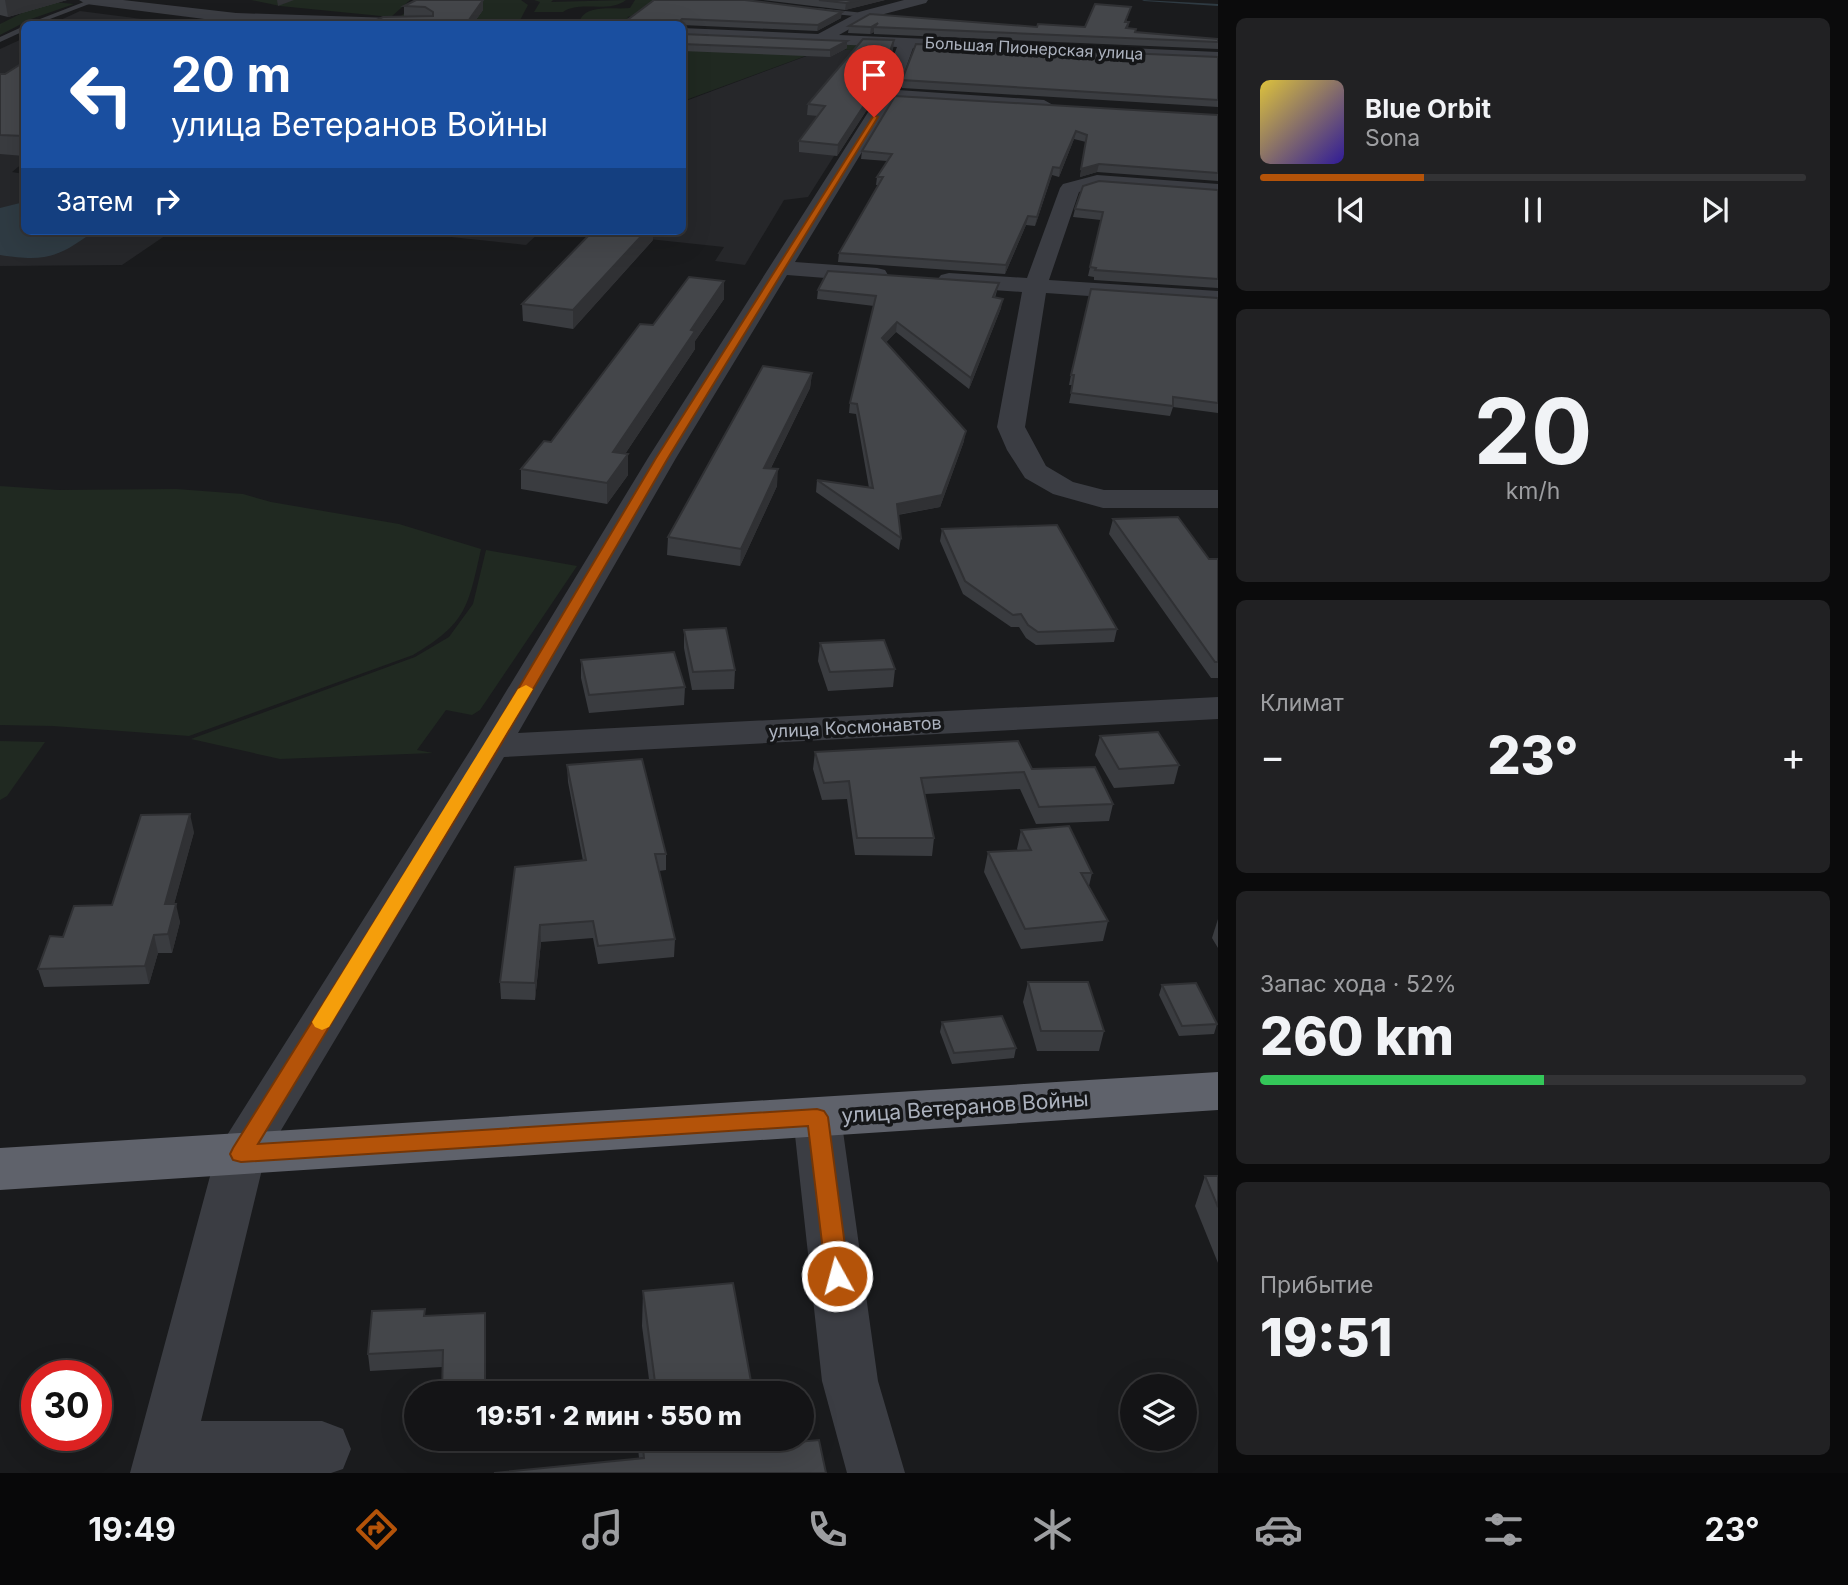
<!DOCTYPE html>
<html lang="ru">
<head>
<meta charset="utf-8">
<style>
  :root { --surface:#141416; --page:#212123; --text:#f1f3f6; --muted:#9d9ea1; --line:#333335; --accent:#b45309 }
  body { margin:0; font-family:Inter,sans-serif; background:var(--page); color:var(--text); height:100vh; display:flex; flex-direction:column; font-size:26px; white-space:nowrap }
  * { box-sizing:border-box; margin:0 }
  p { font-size:23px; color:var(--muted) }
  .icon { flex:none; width:38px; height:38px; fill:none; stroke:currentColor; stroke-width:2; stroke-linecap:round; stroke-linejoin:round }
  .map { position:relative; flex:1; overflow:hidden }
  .sheet { display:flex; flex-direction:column; gap:18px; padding:18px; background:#0b0b0c; width:630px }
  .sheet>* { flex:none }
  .guide { position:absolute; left:21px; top:21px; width:665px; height:214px; border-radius:10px; box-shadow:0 7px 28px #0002,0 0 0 2px var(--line); background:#1a4fa0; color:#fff; overflow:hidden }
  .tools { position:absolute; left:1120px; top:1374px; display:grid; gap:14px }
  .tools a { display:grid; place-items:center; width:77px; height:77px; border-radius:50%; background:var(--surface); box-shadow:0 7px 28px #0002,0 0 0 2px var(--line); font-size:35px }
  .speed { position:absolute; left:21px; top:1360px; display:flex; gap:14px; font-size:35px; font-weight:700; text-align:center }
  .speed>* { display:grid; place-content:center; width:91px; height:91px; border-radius:50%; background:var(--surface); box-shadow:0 7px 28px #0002,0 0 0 2px var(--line); line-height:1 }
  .speed .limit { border:10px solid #d22; background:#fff; color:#111 }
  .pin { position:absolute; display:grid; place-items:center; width:60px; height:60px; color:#fff; margin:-72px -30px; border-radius:50% 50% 50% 0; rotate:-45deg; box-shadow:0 0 7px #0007 }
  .pin .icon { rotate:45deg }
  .me { position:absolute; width:77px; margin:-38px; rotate:353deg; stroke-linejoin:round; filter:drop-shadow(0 0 5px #0008) }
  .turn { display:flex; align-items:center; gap:24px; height:147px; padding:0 35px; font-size:32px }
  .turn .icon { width:91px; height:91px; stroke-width:2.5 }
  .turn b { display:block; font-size:49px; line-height:60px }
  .then { display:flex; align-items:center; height:66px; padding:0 35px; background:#0003; gap:14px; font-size:26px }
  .big { font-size:52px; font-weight:800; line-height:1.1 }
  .sheet .tile { flex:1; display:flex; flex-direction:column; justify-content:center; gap:10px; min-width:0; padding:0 24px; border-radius:10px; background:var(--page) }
  .sheet .dial { align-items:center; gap:0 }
  .dial b { font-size:91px; line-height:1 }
  .song { display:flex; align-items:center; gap:21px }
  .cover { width:84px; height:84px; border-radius:10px; background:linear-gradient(135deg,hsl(50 70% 55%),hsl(250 70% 35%)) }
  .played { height:7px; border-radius:4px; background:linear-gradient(90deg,var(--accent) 30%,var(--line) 30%) }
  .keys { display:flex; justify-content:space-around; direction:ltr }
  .heat { display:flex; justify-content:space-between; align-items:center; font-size:38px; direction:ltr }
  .charge { height:10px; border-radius:5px; background:linear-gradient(90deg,#34c759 52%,var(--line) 0) }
  .trip { position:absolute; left:404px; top:1381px; width:410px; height:70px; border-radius:35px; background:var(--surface); box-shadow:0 7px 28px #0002,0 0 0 2px var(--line); font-weight:800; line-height:70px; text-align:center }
  .tab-bar { display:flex; height:112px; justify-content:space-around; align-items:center; background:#080809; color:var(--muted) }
  .tab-bar .icon { width:49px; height:49px }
  .tab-bar .current { color:var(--accent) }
  .tab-bar b { font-size:32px; color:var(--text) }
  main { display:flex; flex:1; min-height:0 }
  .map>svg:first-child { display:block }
  .built { fill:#26272a }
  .green { fill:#202921 }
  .water { fill:#2f3b43 }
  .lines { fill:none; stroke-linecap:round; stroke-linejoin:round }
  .stream { fill:#2f3b43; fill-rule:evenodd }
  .service { fill:#3b3d43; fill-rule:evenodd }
  .minor { fill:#3b3d43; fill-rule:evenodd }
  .trunk { fill:#5f626b; fill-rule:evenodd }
  .wall { fill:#3a3c40 }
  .shaded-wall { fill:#303134 }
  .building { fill:#44464a; stroke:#303134; stroke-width:2 }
  .route { fill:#b45309; stroke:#753606; stroke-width:2 }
  .slow { fill:#f59e0b }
  .labels { text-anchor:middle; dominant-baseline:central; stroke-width:7; stroke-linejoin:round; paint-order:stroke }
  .far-street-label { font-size:16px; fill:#acb2be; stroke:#151618 }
  .street-label { font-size:18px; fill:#acb2be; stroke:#151618 }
  .near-street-label { font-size:21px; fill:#acb2be; stroke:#151618 }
</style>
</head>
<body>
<main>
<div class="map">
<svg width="1218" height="1473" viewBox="0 0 1218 1473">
  <rect width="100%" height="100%" fill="#1a1b1d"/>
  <g class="built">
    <path d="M80,11L173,23L52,24Z"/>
    <path d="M24,38V162L12,172L24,174V231H172L122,265L0,266V49Z"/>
    <path d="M828,48L884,53L869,101L808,197L784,200L745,265L715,261L724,247L573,231H682L683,102Z"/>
    <path d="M395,231H541L526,245Z"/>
  </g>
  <g class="green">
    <path d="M33,0L74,4L31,19L0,35V24L24,12Z"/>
    <path d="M251,0H410L391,17L280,6Z"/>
    <path d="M468,0H521L528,5L518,24H458L402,18L401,16L415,4Z"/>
    <path d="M534,0H553L551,2L626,0C608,14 581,0 563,12H534L540,2Z"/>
    <path d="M635,0H663L650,13L627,17L639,24H579C583,3 613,10 630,8Z"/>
    <path d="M683,37L877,45L892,50C893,61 891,75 880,77L885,53L827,48L683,101Z"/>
    <path d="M0,486L58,490L176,489L243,494L271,502L399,524L481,549C468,607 467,623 413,655L189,736L53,726L0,725Z"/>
    <path d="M486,550L577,566L480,710L472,715L446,710L417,750L433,753L280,759L191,739L415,657L449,637L473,604Z"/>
    <path d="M0,741L45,742L7,796L0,800Z"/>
  </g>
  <path class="water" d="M24,202V231H94C58,258 45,262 0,255V208Z"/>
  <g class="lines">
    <path class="stream" d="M1142,0L1218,4V6L1144,1Z"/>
    <g class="service">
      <path d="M89,0L97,1L37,24H27Z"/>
      <path d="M817,8L864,13L868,15L864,17L814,12Z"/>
      <path d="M24,26V31L0,42V37Z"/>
    </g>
    <g class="minor">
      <path d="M79,0H123L236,13L424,19L432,24L236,23L86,4Z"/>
      <path d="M904,0H928L926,3L869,18L839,35L1218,52V62L913,48L898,90L1044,100L1053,105L1044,110L893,101L795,262L877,268L885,270L888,275L885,280L877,282L787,275L676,458L518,733L1218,697V719L504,757L265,1157L201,1421H322L343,1429L351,1449L343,1469L331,1473H130L216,1154L224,1140L473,746L648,458L879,95L897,47L682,38V28L818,34L859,12Z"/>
      <path d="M1097,175L1218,184V196L1097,187L1079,192L1049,280L1218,291V305L1046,293L1025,427L1046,466L1073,482L1104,490H1218V508H1103L1053,494L1025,478L1007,450L997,427L1022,292L949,287L941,285L937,280L941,275L949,273L1027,278L1060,188L1063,184Z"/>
      <path d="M817,1098L834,1104L841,1117L878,1381L905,1473H847L822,1381L793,1117L800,1104Z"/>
    </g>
    <path class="trunk" d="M1218,1072V1110L0,1190V1148Z"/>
  </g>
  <g class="wall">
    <path d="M0,0H67L8,17L0,15Z"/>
    <path d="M654,0L841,18L817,31L682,25V24H622Z"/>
    <path d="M763,0H885L845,10Z"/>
    <path d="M404,6L483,10L473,24H368L417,16H404Z"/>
    <path d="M1129,13L1126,22H1129L1128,28L1136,29L1135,32L1218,39V49L874,34V32L870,34L848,33L849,26L1085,27Z"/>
    <path d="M682,34L847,41V48L830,57L682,51Z"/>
    <path d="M894,40L893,49L877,94L837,156L799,152V141L818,116L807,115L808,104Z"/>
    <path d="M1218,57V107L902,88V80Z"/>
    <path d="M24,62V156L0,154V74H5Z"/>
    <path d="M1218,115V181L1097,172L1080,177L1086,142L1074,139L1059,177L1052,175L1035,226L1026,225L1005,274L838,262L839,253L878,185H876L877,177L887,161L861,159L862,151Z"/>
    <path d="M1218,190V288L1094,280V277L1088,276L1101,220L1073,217L1075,209Z"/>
    <path d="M653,240L573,329L523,321L522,304Z"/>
    <path d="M724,281V299L695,341V349L625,454L628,475L607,504L521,489V469L551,442L653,325Z"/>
    <path d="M999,283L995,298L1001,308L969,389L896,332L886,342L964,441L940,507L898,515L901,538L899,550L816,492L817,480L869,488L856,414L849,413L850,403L874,306L817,299L818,290Z"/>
    <path d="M1218,298V413L1173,407L1170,416L1069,403L1073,385H1069L1071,375Z"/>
    <path d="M812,373L810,388L771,468L777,486L740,566L667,555L668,537Z"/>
    <path d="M1113,519L1209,559H1218V678H1211L1109,534Z"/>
    <path d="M942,529L1117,629L1114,642L1036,645L1026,638L1019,627H1011L963,594L940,541Z"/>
    <path d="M684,630L735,670L734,689L692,690L684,648Z"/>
    <path d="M820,643L895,669L893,687L828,691L818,661Z"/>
    <path d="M581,660L685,687L684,705L589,713L581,678Z"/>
    <path d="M1100,736L1179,765L1174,784L1114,788L1095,755Z"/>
    <path d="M815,752L1032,769L1113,804L1109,821L1036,824L1020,789L925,794L934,838L932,856L855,855L847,799L822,800L813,769Z"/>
    <path d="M567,765L666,854V870L659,871L675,939L674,957L598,964L593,938L541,942L535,1000L501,999L500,982L583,861L568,782Z"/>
    <path d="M1021,830L1092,873L1089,886L1108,921L1103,941L1021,949L984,872L988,852L1018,851L1017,849Z"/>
    <path d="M194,832L174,904L180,922L172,953H158L149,984L44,987L38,969L63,937L112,905Z"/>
    <path d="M1218,919V948L1212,938Z"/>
    <path d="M1028,982L1104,1031L1099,1051H1037L1023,1002Z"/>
    <path d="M1162,985L1217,1024L1214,1034L1179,1036L1159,995Z"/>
    <path d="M942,1022L1016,1048L1014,1058L952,1064L940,1032Z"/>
    <path d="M1205,1176H1218V1263L1195,1206Z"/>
    <path d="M643,1291L752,1387H650L642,1326Z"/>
    <path d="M425,1309V1316L486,1329L442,1367L370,1371L368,1354Z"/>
    <path d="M637,1438H785L786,1443L639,1458Z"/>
  </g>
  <g class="shaded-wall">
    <path d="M5,0H67L8,17Z"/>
    <path d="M277,0H294L278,6Z"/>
    <path d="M483,0V10L473,24H466Z"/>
    <path d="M859,0H885L845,10L846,3Z"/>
    <path d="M842,12L841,18L817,31L818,25Z"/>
    <path d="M878,23L874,27V32L870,34L871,27Z"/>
    <path d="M894,40L893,49L877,94L837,156L838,145Z"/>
    <path d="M847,41V48L830,57V50Z"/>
    <path d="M1076,131L1074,139L1059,177L1060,168Z"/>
    <path d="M1099,164L1097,172L1080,177L1081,169Z"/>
    <path d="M1053,167L1052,175L1035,226L1037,217Z"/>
    <path d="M1028,216L1026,225L1005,274L1006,265Z"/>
    <path d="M646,231H653V240L573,329V310Z"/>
    <path d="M724,281V299L695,341V349L613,472V452L691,330Z"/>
    <path d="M1003,299L1001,308L969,389L971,378Z"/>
    <path d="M897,322L896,332L881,348L882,338Z"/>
    <path d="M812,373L810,388L763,484L764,468Z"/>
    <path d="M966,431L964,441L940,507L895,515L897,504Z"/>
    <path d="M628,454V475L607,504V483Z"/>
    <path d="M778,469L777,486L740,566L741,549Z"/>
    <path d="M190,814L194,832L169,922L165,904Z"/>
    <path d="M176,904L180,922L172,953L168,934Z"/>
    <path d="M540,925L541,942L535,1000V983Z"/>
    <path d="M154,935L158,953L149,984L145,966Z"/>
    <path d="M485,1313L486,1329V1393H485Z"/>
  </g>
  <g class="building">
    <path d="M416,0H483L466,24H368L383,17L433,16V12L425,7L404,6Z"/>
    <path d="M654,0H745L842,12L818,25L682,19L680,21V24H622Z"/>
    <path d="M819,0H859L846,3Z"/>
    <path d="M1095,4L1131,7L1125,22H1129L1126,28L1136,29L1135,32L1218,39V42L874,27L878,23L871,27L849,26L870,14L1037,27L1038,24L1085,27Z"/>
    <path d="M682,34L847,41L830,50L682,44Z"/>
    <path d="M863,39L894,40L878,84L838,145L799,141L825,106L808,104Z"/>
    <path d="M916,44L1218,57V100L902,80Z"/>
    <path d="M24,62V136L0,135V74H5Z"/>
    <path d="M895,96L1218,115V173L1099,164L1081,169L1087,135L1076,131L1060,168L1053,167L1037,217L1028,216L1006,265L839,253L883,177H877L892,154L862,151Z"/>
    <path d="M1099,181L1218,190V279L1095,270L1096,268L1090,267L1103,212L1075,209L1083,186Z"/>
    <path d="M593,231H646L573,310L522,304Z"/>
    <path d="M828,271L999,283L993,297L1003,299L971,378L897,322L882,338L966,431L942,495L897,504L901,538L817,480L873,488L857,404L850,403L876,296L818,290Z"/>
    <path d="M689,277L724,281L691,330L695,331L613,452L628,454L607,483L521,469L544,441L551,442L640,324L653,325Z"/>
    <path d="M1091,289L1218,298V403L1173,397V406L1071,393L1074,375H1071Z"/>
    <path d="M763,366L812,373L764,468L778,469L741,549L668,537Z"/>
    <path d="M1178,517L1209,559H1218V662H1215L1113,519Z"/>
    <path d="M1057,525L1117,629L1038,632L1028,625L1021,614L1013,615L965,581L942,529Z"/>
    <path d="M726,628L735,670L693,672L684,630Z"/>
    <path d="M884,640L895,669L830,672L820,643Z"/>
    <path d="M674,652L685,687L589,695L581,660Z"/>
    <path d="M1158,732L1179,765L1119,769L1100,736Z"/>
    <path d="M1018,741L1032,769L1095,767L1113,804L1039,807L1024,772L921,778L934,838H857L849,781L824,783L815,752Z"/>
    <path d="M642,759L666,854H655L675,939L598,946L593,921L540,925L535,983L500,982L515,867L586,860L567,765Z"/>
    <path d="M190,814L165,904H176L168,934L154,935L145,966L38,969L50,936L63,937L74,906L112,905L141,815Z"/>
    <path d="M1069,826L1092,873H1081L1108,921L1025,929L988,852L1031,850L1021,830Z"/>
    <path d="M1028,982H1088L1104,1031H1041Z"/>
    <path d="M1196,983L1217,1024L1182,1026L1162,985Z"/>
    <path d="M1002,1016L1016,1048L954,1053L942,1022Z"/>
    <path d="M1205,1176H1218V1207Z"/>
    <path d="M733,1283L752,1387L774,1385L775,1393H642L655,1382L643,1291Z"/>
    <path d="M425,1309L424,1316L485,1313V1393H442L443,1350L368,1354L372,1311Z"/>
    <path d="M642,1438H785L786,1443L819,1440L826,1473H494L644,1458Z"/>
  </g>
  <path class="route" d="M874,115L878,117L668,458L500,746L258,1144L817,1109L824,1111L828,1117L849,1276L845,1283L837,1286L829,1283L826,1276L808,1126L241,1162L233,1160L230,1154L233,1148L484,746L656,458Z"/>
  <path class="slow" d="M526,685L533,689L329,1027L322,1030L315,1027L312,1022L315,1017L518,689Z"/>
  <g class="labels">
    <g class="far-street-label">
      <text transform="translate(1034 48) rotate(3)">Большая Пионерская улица</text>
    </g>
    <g class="street-label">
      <text transform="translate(855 727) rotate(-3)">улица Космонавтов</text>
    </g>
    <g class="near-street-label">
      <text transform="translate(965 1107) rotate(-4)">улица Ветеранов Войны</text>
    </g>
  </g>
</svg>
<div class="tools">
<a><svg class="icon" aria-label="layers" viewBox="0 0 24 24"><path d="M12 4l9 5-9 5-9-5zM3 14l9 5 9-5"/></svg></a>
</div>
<div class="speed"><div class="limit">30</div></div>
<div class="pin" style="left:874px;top:117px;background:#d93025"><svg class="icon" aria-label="arrive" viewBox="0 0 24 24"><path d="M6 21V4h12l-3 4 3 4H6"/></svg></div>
<svg class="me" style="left:837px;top:1276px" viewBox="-20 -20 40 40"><circle r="17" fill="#b45309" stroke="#fff" stroke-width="3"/><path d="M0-11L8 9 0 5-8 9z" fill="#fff"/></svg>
<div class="trip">19:51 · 2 мин · 550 m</div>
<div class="guide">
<div class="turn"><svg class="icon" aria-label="left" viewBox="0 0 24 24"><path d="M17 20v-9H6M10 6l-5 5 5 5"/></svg><div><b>20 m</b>улица Ветеранов Войны</div></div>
<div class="then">Затем<svg class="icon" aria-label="right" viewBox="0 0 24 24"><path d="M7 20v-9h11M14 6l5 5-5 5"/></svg></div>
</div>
</div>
<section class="sheet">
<div class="tile">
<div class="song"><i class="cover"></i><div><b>Blue Orbit</b><p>Sona</p></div></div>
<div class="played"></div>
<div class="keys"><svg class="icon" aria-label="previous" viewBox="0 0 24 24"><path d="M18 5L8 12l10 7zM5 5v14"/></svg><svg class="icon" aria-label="pause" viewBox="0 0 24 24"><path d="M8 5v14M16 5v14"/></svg><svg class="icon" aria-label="next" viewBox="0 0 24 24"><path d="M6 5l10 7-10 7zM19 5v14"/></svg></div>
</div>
<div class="tile dial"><b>20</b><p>km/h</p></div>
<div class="tile"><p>Климат</p>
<div class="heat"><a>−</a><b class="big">23°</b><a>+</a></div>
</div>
<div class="tile"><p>Запас хода · 52%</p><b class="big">260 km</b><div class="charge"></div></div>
<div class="tile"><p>Прибытие</p><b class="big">19:51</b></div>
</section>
</main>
<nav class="tab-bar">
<b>19:49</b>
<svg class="icon current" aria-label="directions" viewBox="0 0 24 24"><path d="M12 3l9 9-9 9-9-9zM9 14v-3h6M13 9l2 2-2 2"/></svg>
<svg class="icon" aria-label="music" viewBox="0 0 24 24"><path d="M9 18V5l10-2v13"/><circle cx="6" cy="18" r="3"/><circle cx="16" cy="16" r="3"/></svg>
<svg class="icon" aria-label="phone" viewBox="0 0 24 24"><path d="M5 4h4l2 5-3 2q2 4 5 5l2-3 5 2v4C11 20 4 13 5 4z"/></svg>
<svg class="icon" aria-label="climate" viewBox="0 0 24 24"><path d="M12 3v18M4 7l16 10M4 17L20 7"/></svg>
<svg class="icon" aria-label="car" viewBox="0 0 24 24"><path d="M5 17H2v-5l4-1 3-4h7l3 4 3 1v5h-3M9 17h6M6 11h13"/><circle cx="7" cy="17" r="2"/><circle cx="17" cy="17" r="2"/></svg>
<svg class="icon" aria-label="filters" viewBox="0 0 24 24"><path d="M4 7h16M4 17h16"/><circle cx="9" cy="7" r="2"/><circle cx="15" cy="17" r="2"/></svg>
<b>23°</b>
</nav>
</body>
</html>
